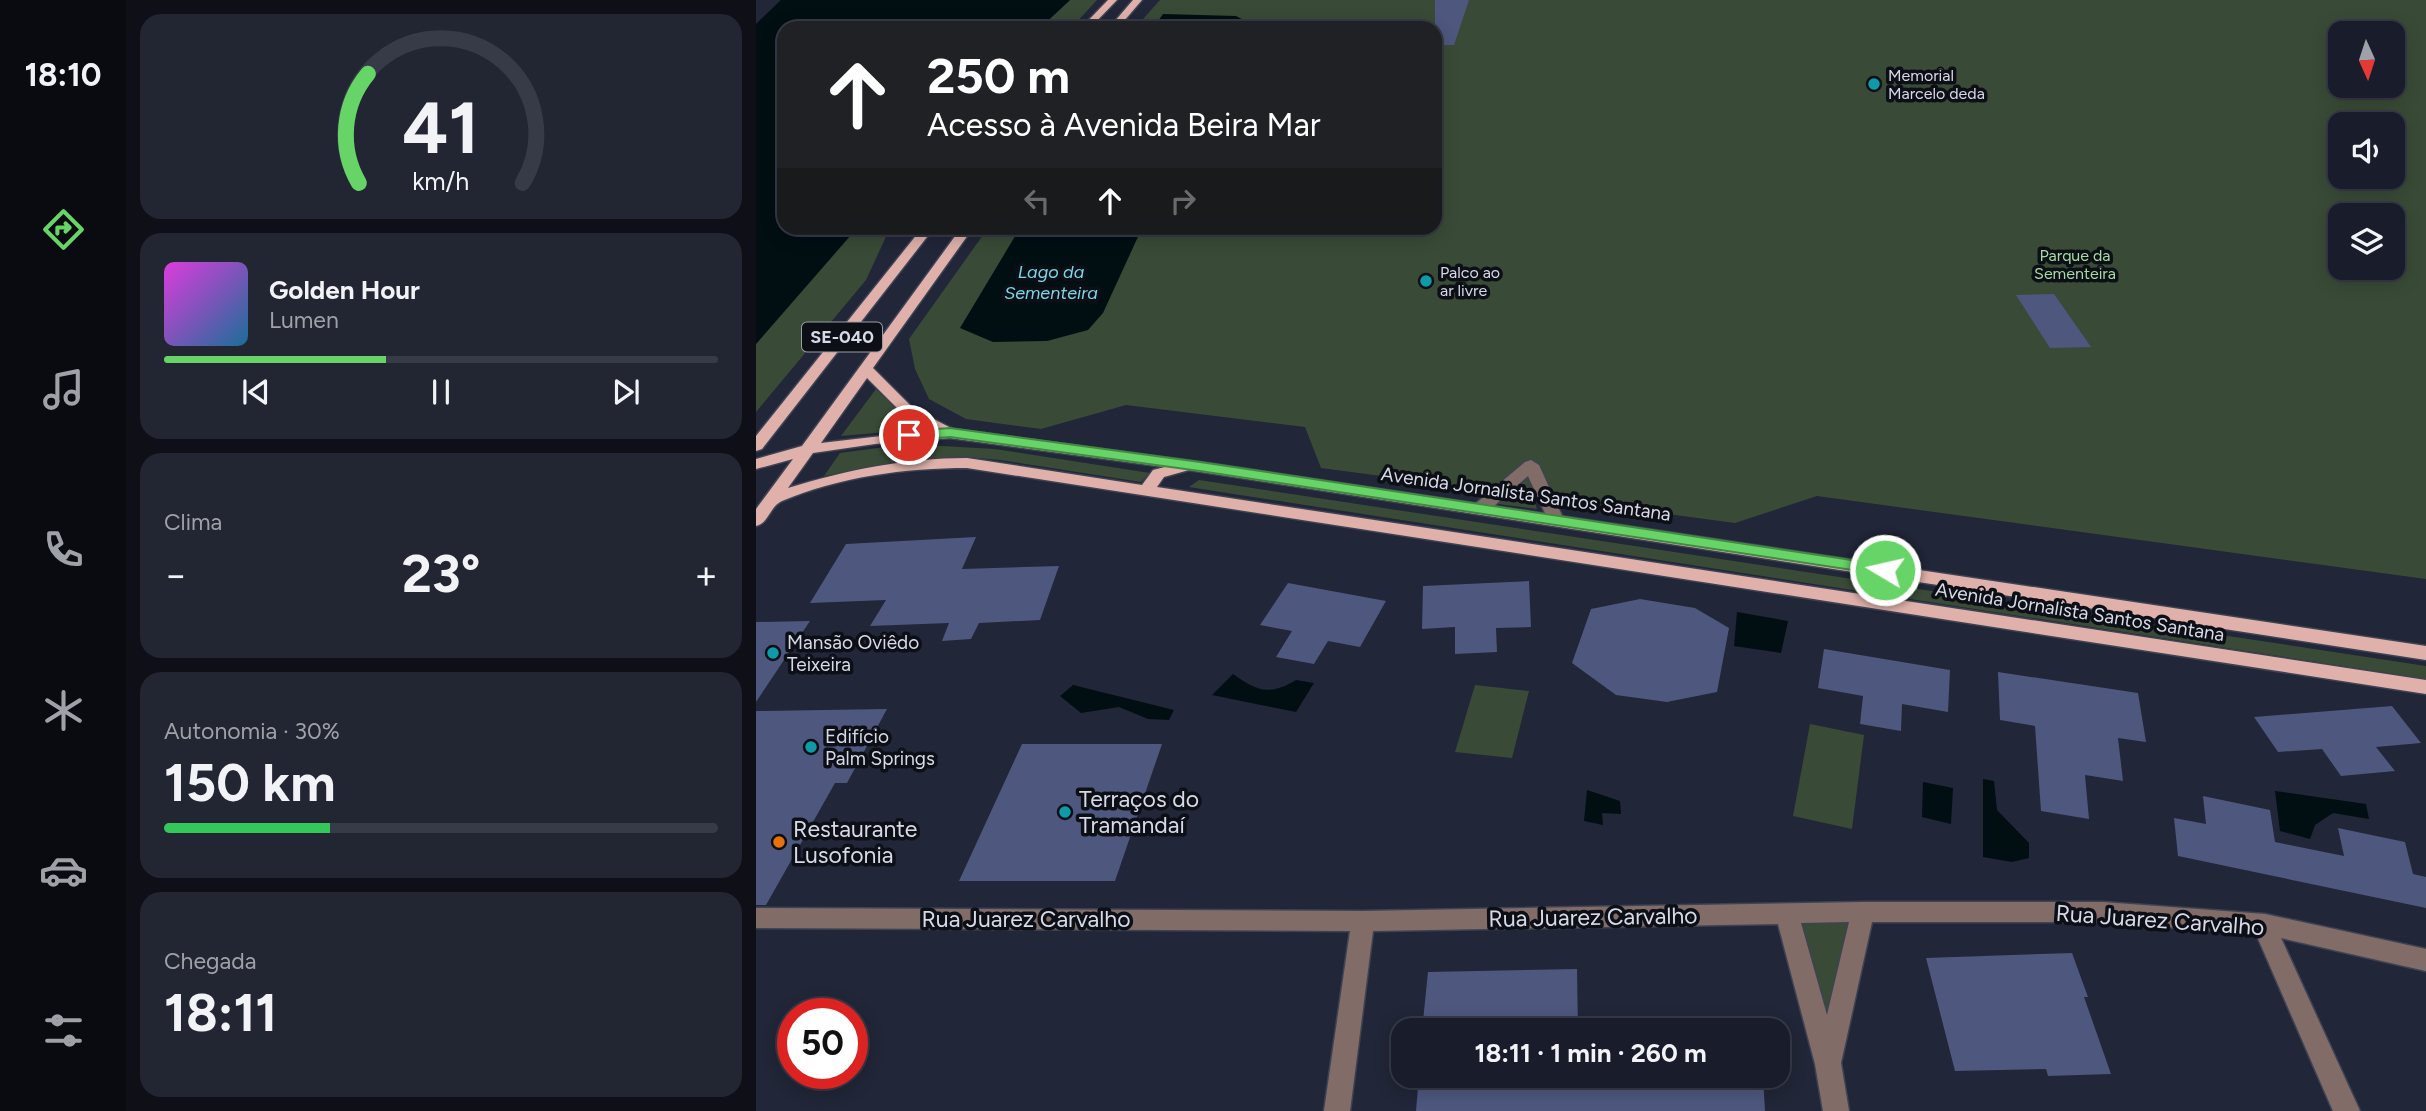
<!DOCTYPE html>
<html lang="pt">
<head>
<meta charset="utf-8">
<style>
  :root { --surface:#191c2a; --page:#222532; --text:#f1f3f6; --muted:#9fa1a8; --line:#373a47; --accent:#66d466 }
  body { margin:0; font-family:Figtree,sans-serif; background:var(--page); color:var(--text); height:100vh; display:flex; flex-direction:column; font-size:26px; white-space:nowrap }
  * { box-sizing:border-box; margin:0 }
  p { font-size:23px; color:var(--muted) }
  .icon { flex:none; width:38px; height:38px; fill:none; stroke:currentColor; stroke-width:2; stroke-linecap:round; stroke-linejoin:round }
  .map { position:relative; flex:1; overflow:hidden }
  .panel { display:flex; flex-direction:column; gap:14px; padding:14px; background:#0e0f17; width:630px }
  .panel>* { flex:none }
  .hud { position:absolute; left:21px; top:21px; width:665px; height:214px; border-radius:21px; box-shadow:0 4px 18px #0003,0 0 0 2px var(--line); background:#202124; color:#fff; overflow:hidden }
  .needle { width:46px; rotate:177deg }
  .fabs { position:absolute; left:1572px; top:21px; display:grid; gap:14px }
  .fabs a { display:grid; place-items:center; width:77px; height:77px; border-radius:14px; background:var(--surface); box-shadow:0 4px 18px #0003,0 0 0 2px var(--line); font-size:35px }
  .speed { position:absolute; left:21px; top:998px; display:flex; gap:14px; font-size:35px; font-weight:700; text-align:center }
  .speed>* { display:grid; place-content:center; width:91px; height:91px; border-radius:50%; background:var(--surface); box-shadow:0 4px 18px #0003,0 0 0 2px var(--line); line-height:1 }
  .speed .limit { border:10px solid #d22; background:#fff; color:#111 }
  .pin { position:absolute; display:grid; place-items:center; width:60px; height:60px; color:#fff; margin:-30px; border:4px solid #fff; border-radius:50%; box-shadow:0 2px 7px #0007 }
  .me { position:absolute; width:77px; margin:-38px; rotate:279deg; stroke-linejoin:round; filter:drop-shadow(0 0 5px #0008) }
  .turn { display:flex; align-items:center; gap:24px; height:147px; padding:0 35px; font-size:32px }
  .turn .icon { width:91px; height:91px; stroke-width:2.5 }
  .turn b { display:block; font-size:49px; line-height:60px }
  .lanes { display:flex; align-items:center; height:66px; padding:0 35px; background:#0003; justify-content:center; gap:35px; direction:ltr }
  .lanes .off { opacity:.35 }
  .big { font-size:52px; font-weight:700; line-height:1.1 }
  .panel .tile { flex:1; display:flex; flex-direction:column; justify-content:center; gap:10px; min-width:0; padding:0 24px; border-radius:21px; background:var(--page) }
  .panel .dial { align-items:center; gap:0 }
  .dial svg { height:182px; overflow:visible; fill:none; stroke:var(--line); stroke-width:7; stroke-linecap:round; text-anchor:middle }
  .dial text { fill:var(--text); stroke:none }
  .song { display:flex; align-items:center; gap:21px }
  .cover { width:84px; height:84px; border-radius:10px; background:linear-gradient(135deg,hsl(300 70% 55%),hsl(200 70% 35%)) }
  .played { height:7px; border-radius:4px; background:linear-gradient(90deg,var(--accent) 40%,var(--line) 40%) }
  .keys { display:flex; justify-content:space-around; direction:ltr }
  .heat { display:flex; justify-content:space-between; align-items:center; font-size:38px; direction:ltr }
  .charge { height:10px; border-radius:5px; background:linear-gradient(90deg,#34c759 30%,var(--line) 0) }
  .trip { position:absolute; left:635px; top:1018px; width:399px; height:70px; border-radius:21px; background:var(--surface); box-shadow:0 4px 18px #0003,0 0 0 2px var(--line); font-weight:700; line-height:70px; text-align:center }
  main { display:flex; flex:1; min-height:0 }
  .tab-bar { display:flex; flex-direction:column; width:126px; justify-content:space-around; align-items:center; background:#0a0b11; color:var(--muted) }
  .tab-bar .icon { width:49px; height:49px }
  .tab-bar .selected { color:var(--accent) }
  .tab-bar b { font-size:32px; color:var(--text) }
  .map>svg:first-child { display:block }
  .green { fill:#394b37; fill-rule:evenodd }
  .water { fill:#010f12 }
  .building { fill:#4e577e }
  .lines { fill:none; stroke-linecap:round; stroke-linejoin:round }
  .minor-casing { stroke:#3e4354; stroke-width:3 }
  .major-casing { stroke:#3e4354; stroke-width:3 }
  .minor { fill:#826c68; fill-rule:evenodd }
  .major { fill:#dfb1aa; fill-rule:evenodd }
  .route { fill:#66d466; stroke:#428a42; stroke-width:2 }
  .culture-dot { fill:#0f9aa8; stroke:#0d0f17; stroke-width:2.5 }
  .food-dot { fill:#e8710a; stroke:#0d0f17; stroke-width:2.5 }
  .labels { text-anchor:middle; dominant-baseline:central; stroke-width:7; stroke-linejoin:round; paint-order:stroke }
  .far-poi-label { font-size:16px; fill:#d7dae6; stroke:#0d0f17; text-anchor:start }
  .far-park-label { font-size:16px; fill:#a8dba2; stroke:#0d0f17 }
  .far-water-label { font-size:18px; font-style:italic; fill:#77d8e8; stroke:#0d0f17 }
  .shield { fill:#0d0f17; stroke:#9a9da8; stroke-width:2 }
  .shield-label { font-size:18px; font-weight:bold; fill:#d7dae6 }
  .street-label { font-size:19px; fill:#d7dae6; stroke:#0d0f17 }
  .poi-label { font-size:19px; fill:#d7dae6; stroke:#0d0f17; text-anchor:start }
  .near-poi-label { font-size:23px; fill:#d7dae6; stroke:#0d0f17; text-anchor:start }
  .near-street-label { font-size:23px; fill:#d7dae6; stroke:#0d0f17 }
</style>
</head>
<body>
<main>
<nav class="tab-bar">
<b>18:10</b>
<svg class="icon selected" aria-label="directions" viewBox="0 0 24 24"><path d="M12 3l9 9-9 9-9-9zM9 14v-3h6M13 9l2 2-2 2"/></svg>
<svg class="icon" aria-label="music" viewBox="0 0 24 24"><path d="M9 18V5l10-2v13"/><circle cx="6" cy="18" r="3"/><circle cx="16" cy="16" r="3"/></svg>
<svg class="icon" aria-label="phone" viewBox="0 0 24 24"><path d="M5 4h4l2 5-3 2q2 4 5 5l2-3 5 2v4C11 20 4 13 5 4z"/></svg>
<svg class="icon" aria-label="climate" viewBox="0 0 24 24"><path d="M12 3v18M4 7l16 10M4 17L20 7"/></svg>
<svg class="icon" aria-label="car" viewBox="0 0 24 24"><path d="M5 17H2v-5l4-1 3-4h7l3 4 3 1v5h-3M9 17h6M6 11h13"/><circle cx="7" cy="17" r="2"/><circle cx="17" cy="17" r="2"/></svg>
<svg class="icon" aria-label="filters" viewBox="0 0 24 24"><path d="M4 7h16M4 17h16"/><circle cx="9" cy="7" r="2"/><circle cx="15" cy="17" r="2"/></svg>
</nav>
<section class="panel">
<div class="tile dial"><svg viewBox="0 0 100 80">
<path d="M14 69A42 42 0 1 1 86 69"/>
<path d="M14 69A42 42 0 0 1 18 21" stroke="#66d466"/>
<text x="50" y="56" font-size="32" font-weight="700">41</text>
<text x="50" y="72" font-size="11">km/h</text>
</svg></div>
<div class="tile">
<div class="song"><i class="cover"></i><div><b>Golden Hour</b><p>Lumen</p></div></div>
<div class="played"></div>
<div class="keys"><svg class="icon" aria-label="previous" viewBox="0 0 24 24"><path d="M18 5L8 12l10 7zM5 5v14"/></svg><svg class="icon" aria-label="pause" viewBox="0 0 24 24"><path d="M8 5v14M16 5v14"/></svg><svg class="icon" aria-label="next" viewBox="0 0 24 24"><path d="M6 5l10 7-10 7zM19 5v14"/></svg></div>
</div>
<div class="tile"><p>Clima</p>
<div class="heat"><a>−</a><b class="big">23°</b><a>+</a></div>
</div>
<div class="tile"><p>Autonomia · 30%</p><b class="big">150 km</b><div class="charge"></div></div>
<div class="tile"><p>Chegada</p><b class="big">18:11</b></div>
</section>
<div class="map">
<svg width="1670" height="1111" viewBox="0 0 1670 1111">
  <rect width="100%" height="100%" fill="#212638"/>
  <g class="green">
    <path d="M314,0H341L315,28H284Z"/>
    <path d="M404,0H1670V579L1061,496L979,523L777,496L781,509L742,504L754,493L565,468L549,427L370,405L285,429L210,419L173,399L159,369L153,339L232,228H679V28H379ZM1584,33H1636V86H1584ZM1584,124H1636V177H1584ZM1584,215H1636V268H1584Z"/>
    <path d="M101,228H134L110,280L0,412V344Z"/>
    <path d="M120,389L164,429L85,436Z"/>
    <path d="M151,444L239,449L394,473L385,482L244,460L212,457L135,463L68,476L84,453Z"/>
    <path d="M443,480L1670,666V679L433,487Z"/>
    <path d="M719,685L773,691L756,758L699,752Z"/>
    <path d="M1054,724L1108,735L1096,829L1037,816Z"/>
    <path d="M1107,912L1072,1064L1031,915Z"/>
  </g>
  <g class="water">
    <path d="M25,0H314L284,28H28V228H101L0,344V24Z"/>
    <path d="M407,14L480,16C495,26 514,18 528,28H397Z"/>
    <path d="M264,228H386L347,313L332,330L291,341L237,342L204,328Z"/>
    <path d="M981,612L1032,621L1025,653L978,646Z"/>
    <path d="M477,674C500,691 514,696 540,680L558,683L540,712L456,695Z"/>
    <path d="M317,685L418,710L413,720L392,719L363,707L325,713L304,696Z"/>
    <path d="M1227,779L1238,781L1241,810L1273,843V858L1256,862L1227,857Z"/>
    <path d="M1167,782L1197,788L1195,824L1166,817Z"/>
    <path d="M831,790L864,801L865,814L846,813L847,825L828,821Z"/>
    <path d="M1519,791L1610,804L1613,819L1577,813L1559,825L1554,839L1524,831Z"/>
  </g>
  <g class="building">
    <path d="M679,0H713L698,45H679Z"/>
    <path d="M1298,294L1335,347L1294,348L1260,295Z"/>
    <path d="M220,537L206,569L303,566L284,620L223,623L215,639L186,641L193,623L114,626L130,600L54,603L90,544Z"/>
    <path d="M773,581L775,627L740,628L741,652L699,654V627L666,629L667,586Z"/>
    <path d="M532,583L630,601L604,647L572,641L558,664L520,657L536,631L504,625Z"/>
    <path d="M884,599L939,608L973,628L961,692L911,702L860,695L816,663L835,609Z"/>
    <path d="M54,621L0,702V622Z"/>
    <path d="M1068,649L1194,670L1192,712L1146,704L1145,731L1104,724L1107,696L1062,688Z"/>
    <path d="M1242,672L1382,693L1390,742L1362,738L1367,781L1329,775L1333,819L1285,811L1279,726L1244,720Z"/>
    <path d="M1636,706L1665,743L1620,747L1639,771L1585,776L1566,749L1522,752L1498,717Z"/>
    <path d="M131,709L91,783H79L10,905H0V711Z"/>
    <path d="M266,744H406L359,881H203Z"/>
    <path d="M1447,796L1514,810L1519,842L1588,856L1582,828L1649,842L1657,874L1670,877V908L1422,856L1418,818L1450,824Z"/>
    <path d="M1316,953L1332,997H1328L1355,1074L1292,1076L1290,1069L1199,1071L1170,958Z"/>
    <path d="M821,969L822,1031H666L672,972Z"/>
    <path d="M663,1076H1007L1009,1111H660Z"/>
  </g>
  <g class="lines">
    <defs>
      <g id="minor">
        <path d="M775,460L783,465L808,520L806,524H794L772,476L730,513H718L716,509L718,505L769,462Z"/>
        <path d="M1107,902H1347L1509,914L1670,949V971L1525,938L1604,1111H1577L1500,934L1347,922H1116L1085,1063L1093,1111H1067L1059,1064L1022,924L617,931L594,1111H568L594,931L0,928V908L607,911ZM1093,922L1071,1015L1045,923Z"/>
      </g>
      <g id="major">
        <path d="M352,0H361L334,28H325Z"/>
        <path d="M377,0H386L362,28H353Z"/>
        <path d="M166,228H178L6,449L0,451V436Z"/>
        <path d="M205,228H217L117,368L158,409L197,429L444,462L1670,646V660L433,470L408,477L401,487L1670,680V694L211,468C149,468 83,477 26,501C14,506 13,523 0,526V509L37,459L0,469V459L46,446ZM111,378L148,415L177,430L65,443ZM194,438L409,467L397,470L386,485L211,458C149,458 91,470 32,488L57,453L119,444Z"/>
      </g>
    </defs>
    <use href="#minor" class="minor-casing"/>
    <use href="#major" class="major-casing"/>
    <use href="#minor" class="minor"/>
    <use href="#major" class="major"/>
  </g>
  <path class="route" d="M194,428L444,462L1129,565L1137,570L1129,575L444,471L194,437L153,440L146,435L153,431Z"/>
  <g class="culture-dot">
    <circle cx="1118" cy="84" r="7"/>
    <circle cx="670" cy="281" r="7"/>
    <circle cx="17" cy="653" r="7"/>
    <circle cx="55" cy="747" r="7"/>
    <circle cx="309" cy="812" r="7"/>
  </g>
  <circle class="food-dot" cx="23" cy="842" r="7"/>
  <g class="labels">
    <g class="far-poi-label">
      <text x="1132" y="75">Memorial<tspan x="1132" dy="18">Marcelo deda</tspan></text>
      <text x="684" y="272">Palco ao<tspan x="684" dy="18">ar livre</tspan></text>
    </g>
    <g class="far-park-label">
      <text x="1319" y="255">Parque da<tspan x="1319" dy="18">Sementeira</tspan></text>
    </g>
    <g class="far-water-label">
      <text x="295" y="272">Lago da<tspan x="295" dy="21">Sementeira</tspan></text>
    </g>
    <rect class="shield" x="46" y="322.5" width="80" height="29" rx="5"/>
    <g class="shield-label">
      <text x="86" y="337">SE-040</text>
    </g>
    <g class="street-label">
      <text transform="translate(770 494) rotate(8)">Avenida Jornalista Santos Santana</text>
      <text transform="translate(1324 612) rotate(9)">Avenida Jornalista Santos Santana</text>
    </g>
    <g class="poi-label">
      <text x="31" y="642">Mansão Oviêdo<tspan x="31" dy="22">Teixeira</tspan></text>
      <text x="69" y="736">Edifício<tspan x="69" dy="22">Palm Springs</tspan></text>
    </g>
    <g class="near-poi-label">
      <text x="323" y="799">Terraços do<tspan x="323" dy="26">Tramandaí</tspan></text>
      <text x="37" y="829">Restaurante<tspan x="37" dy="26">Lusofonia</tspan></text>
    </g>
    <g class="near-street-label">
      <text transform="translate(837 917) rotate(-1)">Rua Juarez Carvalho</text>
      <text x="270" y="919">Rua Juarez Carvalho</text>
      <text transform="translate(1404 920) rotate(4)">Rua Juarez Carvalho</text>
    </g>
  </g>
</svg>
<div class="fabs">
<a><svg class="needle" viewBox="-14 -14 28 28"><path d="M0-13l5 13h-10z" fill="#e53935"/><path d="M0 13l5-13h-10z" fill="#9fa1a8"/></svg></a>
<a><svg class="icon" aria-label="sound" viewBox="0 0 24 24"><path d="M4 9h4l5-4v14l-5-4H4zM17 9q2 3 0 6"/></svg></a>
<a><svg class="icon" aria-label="layers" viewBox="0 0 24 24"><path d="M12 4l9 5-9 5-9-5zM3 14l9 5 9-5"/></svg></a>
</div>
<div class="speed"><div class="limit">50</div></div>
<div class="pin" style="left:153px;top:435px;background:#d93025"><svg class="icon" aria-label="arrive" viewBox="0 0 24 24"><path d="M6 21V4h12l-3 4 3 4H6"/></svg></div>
<svg class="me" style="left:1129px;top:570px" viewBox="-20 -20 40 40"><circle r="17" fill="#66d466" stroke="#fff" stroke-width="3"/><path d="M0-11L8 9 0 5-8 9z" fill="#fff"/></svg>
<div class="trip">18:11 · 1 min · 260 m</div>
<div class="hud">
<div class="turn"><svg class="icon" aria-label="ahead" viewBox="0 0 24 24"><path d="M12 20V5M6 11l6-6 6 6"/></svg><div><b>250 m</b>Acesso à Avenida Beira Mar</div></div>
<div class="lanes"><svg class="icon off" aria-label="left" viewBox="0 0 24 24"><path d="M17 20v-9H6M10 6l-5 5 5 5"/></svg><svg class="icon" aria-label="ahead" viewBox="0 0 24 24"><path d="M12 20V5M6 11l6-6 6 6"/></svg><svg class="icon off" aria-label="right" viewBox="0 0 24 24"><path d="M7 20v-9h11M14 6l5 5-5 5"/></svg></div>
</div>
</div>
</main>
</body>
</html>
